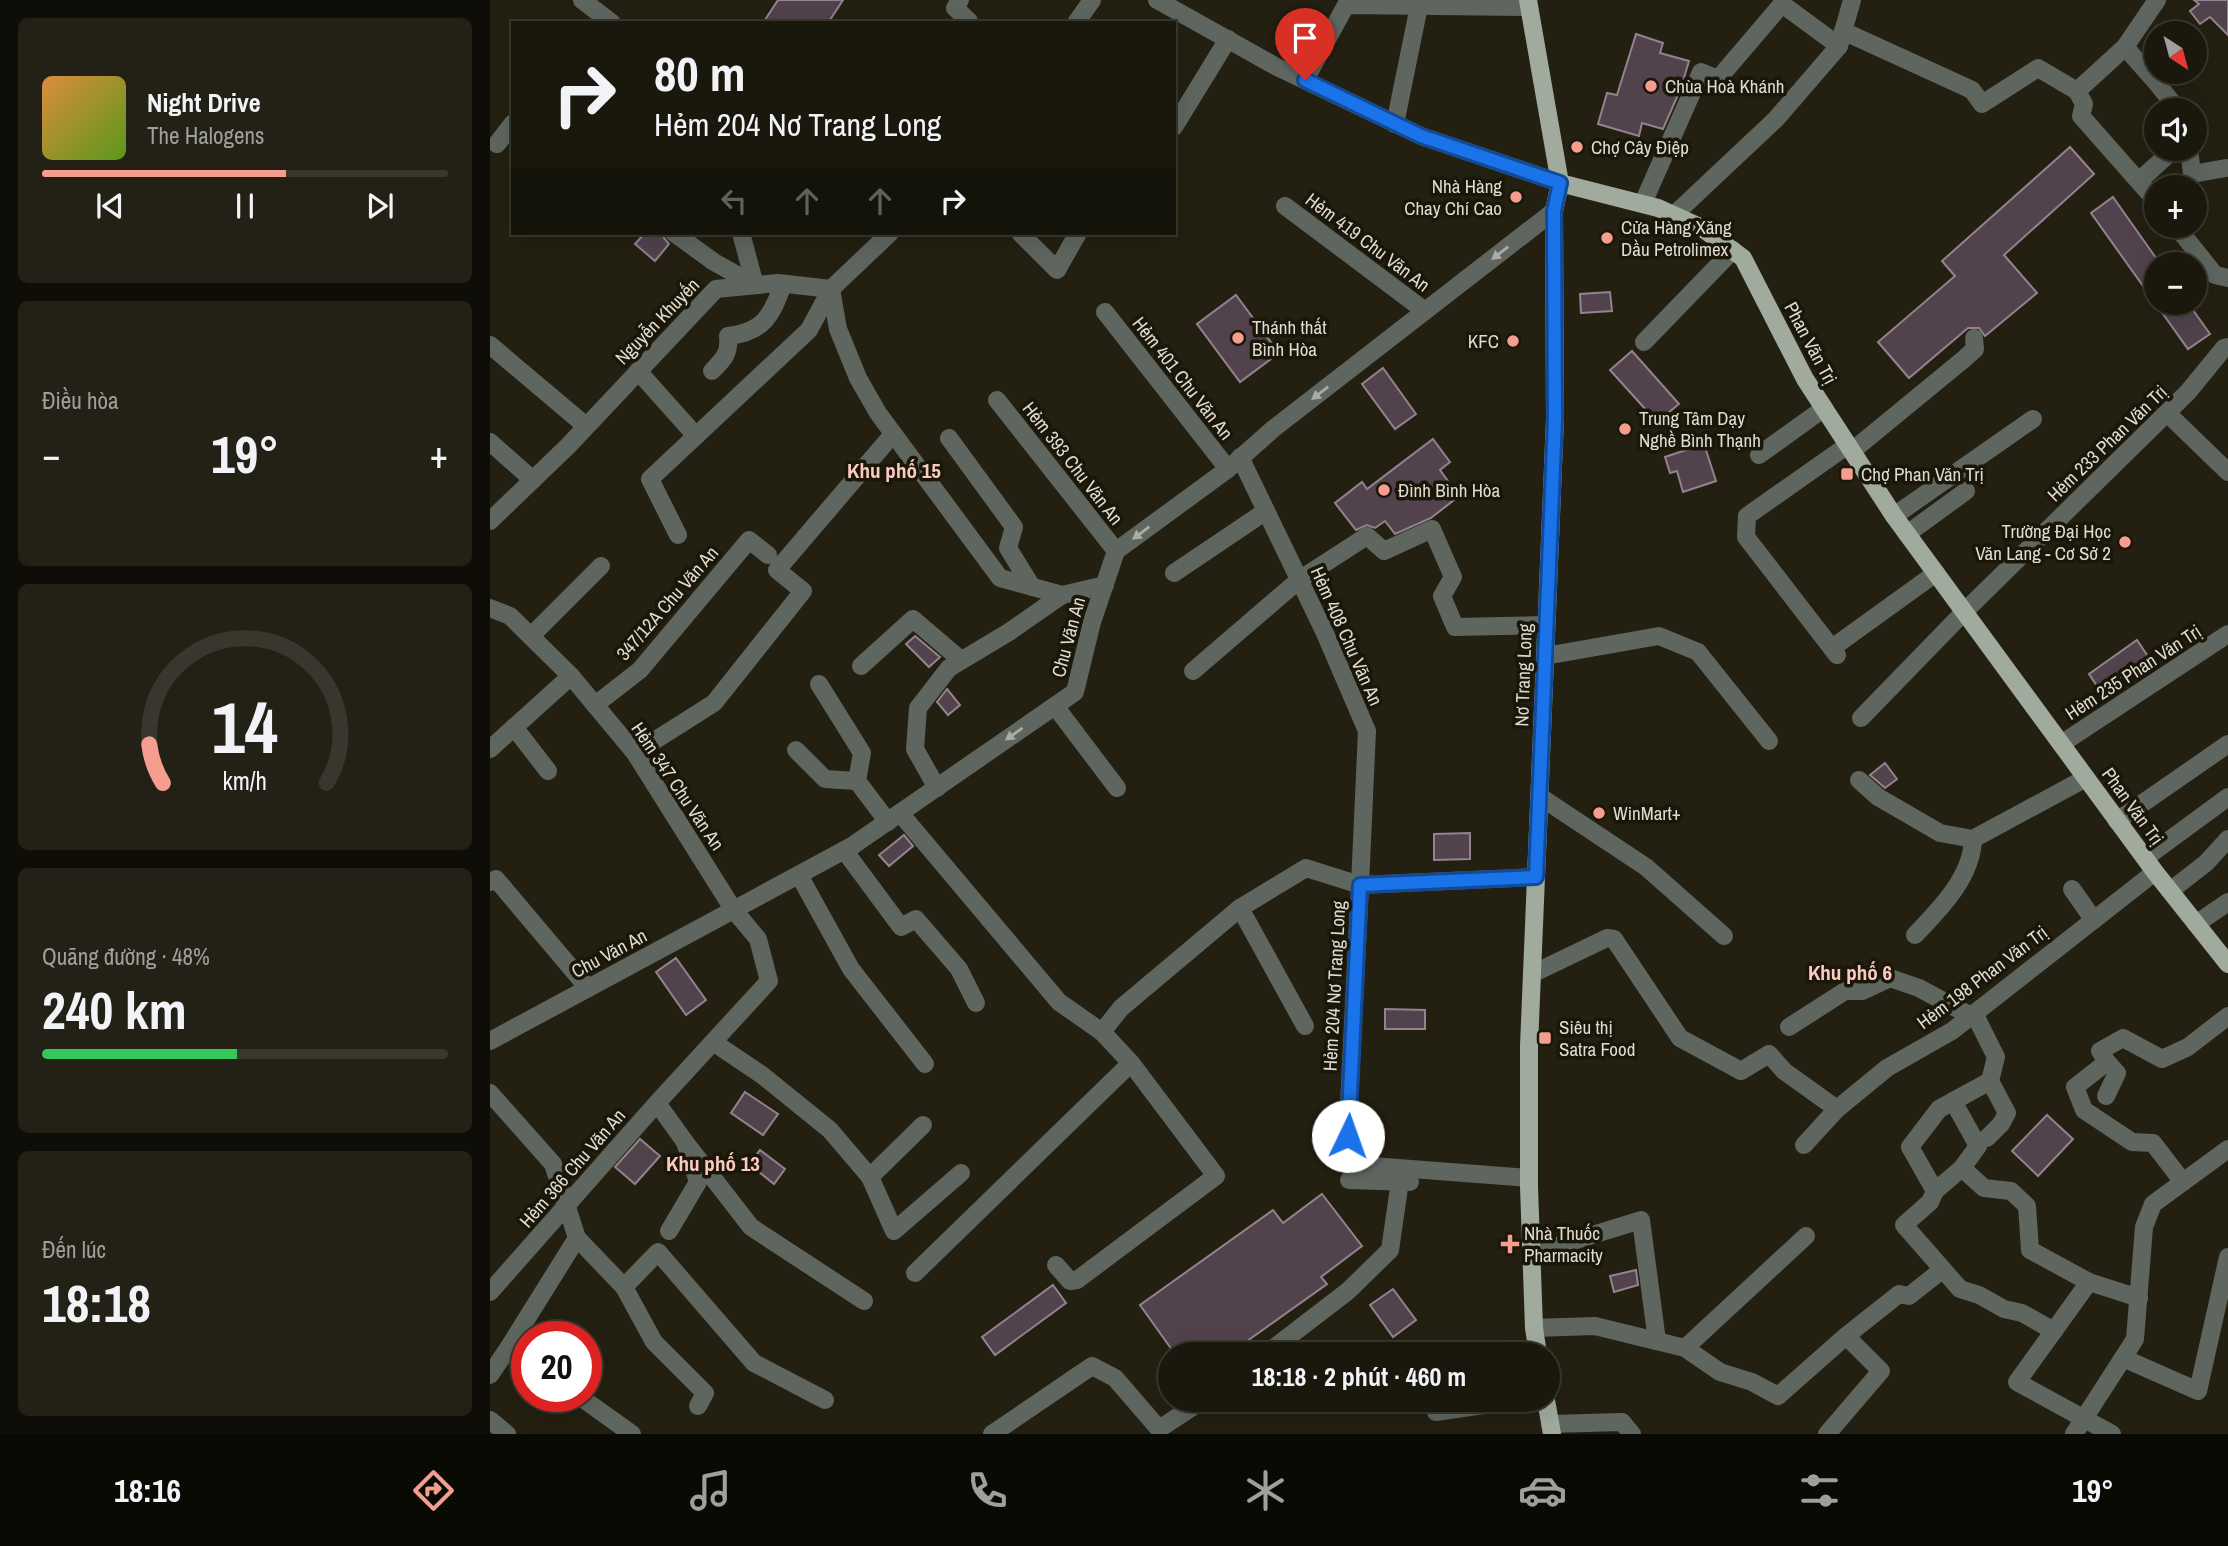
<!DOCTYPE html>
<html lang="vi">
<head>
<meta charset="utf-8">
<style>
  :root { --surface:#1a180d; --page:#232116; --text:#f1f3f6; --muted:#9fa09d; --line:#38372e; --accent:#f59d8f }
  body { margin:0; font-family:"Archivo Narrow",sans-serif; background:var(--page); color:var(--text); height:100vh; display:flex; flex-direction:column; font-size:26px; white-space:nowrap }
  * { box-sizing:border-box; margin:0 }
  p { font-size:23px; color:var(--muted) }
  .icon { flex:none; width:38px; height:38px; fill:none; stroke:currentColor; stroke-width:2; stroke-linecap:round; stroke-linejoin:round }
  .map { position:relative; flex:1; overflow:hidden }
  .sheet { display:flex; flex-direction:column; gap:18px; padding:18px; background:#0e0d07; width:490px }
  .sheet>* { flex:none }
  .hud { position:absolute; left:21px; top:21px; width:665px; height:214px; border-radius:0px; box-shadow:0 7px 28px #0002,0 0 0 2px var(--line); background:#1a180d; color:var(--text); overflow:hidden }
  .needle { width:46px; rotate:144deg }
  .tools { position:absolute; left:1654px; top:21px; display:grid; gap:14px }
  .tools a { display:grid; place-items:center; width:63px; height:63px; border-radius:50%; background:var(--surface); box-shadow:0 7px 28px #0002,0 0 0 2px var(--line); font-size:35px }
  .speed { position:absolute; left:21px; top:1321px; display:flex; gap:14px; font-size:35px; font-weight:700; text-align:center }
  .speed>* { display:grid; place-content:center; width:91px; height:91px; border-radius:50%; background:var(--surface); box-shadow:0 7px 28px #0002,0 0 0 2px var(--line); line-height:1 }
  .speed .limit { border:10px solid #d22; background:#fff; color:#111 }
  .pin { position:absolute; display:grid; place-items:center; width:60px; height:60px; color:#fff; margin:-72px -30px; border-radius:50% 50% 50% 0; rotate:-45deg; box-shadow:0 0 7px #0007 }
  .pin .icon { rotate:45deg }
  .me { position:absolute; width:77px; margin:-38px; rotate:3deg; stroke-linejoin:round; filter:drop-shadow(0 0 5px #0008) }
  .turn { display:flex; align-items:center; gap:24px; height:147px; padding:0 28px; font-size:32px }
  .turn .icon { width:91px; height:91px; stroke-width:2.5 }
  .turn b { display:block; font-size:49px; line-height:60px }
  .lanes { display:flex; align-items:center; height:66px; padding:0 28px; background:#0003; justify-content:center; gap:35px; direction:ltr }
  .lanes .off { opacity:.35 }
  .big { font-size:52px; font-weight:700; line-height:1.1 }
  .sheet .widget { flex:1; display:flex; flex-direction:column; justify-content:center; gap:10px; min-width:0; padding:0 24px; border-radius:10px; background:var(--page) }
  .sheet .dial { align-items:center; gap:0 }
  .dial svg { height:182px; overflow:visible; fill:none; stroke:var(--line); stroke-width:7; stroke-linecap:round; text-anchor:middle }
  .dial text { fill:var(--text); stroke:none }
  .song { display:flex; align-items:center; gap:21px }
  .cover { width:84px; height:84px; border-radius:10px; background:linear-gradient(135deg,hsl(30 70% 55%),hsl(90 70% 35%)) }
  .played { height:7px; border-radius:4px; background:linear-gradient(90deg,var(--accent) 60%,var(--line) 60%) }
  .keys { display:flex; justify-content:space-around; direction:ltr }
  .heat { display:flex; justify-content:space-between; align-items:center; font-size:38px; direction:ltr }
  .charge { height:10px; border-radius:5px; background:linear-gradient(90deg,#34c759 48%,var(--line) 0) }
  .trip { position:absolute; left:668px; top:1342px; width:402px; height:70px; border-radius:35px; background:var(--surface); box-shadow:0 7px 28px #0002,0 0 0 2px var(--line); font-weight:700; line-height:70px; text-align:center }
  .dock { display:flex; height:112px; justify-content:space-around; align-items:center; background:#0a0a05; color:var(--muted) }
  .dock .icon { width:49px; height:49px }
  .dock .on { color:var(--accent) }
  .dock b { font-size:32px; color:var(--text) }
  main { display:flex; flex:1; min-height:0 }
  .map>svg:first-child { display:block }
  .building { fill:#51424c; stroke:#93838e; stroke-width:2 }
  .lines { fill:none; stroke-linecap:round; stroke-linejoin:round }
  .minor { stroke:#5f655f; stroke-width:18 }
  .major { stroke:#a0ab9e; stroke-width:18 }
  .oneway { fill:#abaca4 }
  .route-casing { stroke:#114b97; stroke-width:18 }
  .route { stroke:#1a73e8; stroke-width:12 }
  .poi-dot { fill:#f59d8f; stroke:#1a1608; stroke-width:2.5 }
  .labels { text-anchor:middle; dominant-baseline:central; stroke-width:7; stroke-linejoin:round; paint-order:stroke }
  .poi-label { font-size:19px; fill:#dddbd2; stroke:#1a1608; text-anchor:start }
  .street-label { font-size:19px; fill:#dddbd2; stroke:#1a1608 }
  .neighbourhood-label { font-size:21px; font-weight:bold; fill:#fdcac1; stroke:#1a1608 }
</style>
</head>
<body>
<main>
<section class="sheet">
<div class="widget">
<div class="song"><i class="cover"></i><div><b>Night Drive</b><p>The Halogens</p></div></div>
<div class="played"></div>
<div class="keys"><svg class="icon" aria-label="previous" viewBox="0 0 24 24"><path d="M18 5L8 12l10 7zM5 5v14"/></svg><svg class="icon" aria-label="pause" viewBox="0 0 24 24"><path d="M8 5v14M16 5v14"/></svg><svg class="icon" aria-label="next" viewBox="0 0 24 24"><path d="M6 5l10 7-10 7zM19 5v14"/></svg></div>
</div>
<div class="widget"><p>Điều hòa</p>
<div class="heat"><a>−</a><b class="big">19°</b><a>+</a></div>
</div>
<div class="widget dial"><svg viewBox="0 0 100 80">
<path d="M14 69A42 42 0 1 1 86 69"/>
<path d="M14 69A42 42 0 0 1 8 52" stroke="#f59d8f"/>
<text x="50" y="56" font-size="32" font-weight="700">14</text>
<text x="50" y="72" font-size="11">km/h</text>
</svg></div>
<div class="widget"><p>Quãng đường · 48%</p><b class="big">240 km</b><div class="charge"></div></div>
<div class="widget"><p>Đến lúc</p><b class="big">18:18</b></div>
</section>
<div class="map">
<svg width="1738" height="1434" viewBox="0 0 1738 1434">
  <rect width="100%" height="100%" fill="#232011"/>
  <g class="building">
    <path d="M288,0H353L338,23H273Z"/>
    <path d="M1704,0H1738V35L1720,17L1710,24L1700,11L1709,4Z"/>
    <path d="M1146,34L1173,43L1170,53L1199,61L1191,88L1173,129L1152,123L1149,136L1108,124L1117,93L1127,95Z"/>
    <path d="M1580,147L1604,174L1514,255L1547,293L1495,336L1489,328H1478L1419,378L1388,342L1465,276L1452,261Z"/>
    <path d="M1623,197L1666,258V303H1698L1720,334L1698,349L1601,213Z"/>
    <path d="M155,233H173L174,238L179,244L165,261L145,244Z"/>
    <path d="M1120,292L1122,311L1091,313L1090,294Z"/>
    <path d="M746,295L789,353L750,382L707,324Z"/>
    <path d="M1142,351L1189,404L1167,422L1120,370Z"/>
    <path d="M893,368L926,414L905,429L872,384Z"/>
    <path d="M943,439L960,462L950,470L969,496L941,518L905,534L895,521L885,528L877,525L866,530L845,503L872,482L877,489Z"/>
    <path d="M1214,444L1226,481L1193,492L1187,471L1180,473L1175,457Z"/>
    <path d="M425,636L450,657L439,667L416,644Z"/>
    <path d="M1647,640L1659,658L1611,692L1599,674Z"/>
    <path d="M457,689L470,705L458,715L447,702Z"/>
    <path d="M1395,763L1407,779L1395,788L1380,775Z"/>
    <path d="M980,833V859L944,860V834Z"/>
    <path d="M414,835L423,846L399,866L389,855Z"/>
    <path d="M186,958L216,1000L196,1015L166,972Z"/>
    <path d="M895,1009L935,1010V1029H895Z"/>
    <path d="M255,1092L288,1114L273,1135L241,1113Z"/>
    <path d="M1557,1115L1583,1139L1548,1176L1522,1151Z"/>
    <path d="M150,1139L170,1156L145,1184L125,1167Z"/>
    <path d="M270,1150L295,1169L284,1184L259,1164Z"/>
    <path d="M832,1194L872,1246L831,1277L837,1284L739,1354H685L650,1305L783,1210L793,1223Z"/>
    <path d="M1146,1270L1148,1285L1124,1292L1120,1276Z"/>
    <path d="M563,1285L576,1303L505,1355L492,1337Z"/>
    <path d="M903,1289L926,1320L903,1337L880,1305Z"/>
  </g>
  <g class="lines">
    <g class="minor">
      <path d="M92,0L122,23"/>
      <path d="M470,0L465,8L479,21L478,23"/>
      <path d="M667,0L787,67L931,136L1070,183"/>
      <path d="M586,23L602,0"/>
      <path d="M1353,31L1482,90L1492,104L1548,68L1587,91L1594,104L1591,116L1666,201"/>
      <path d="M1635,47L1667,0"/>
      <path d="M815,80L856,5L1039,7"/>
      <path d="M1587,91L1635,47L1666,82L1688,110"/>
      <path d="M905,124L929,6"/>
      <path d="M684,127L738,39"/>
      <path d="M7,144L23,123"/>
      <path d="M1699,149L1702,174L1736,168"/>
      <path d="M1649,181L1684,149"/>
      <path d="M1153,203L1211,72L1228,79L1292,4L1349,46"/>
      <path d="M795,206L935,311"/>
      <path d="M1184,215L1286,119L1349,46L1362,0"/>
      <path d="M1686,226L1725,275L1738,278"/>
      <path d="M184,233L224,262L265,285"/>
      <path d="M251,233L265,285"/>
      <path d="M530,233L567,270L588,233"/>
      <path d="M341,289L348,329L368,378L388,413L510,578L572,595L615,585"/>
      <path d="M615,312L738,469"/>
      <path d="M1154,342L1243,250"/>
      <path d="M0,345L96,426"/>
      <path d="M148,371L206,436"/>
      <path d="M222,371C234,359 240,353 238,336C274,332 282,315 293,284"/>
      <path d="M507,400L626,551"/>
      <path d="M1677,413L1738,472"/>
      <path d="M459,438L524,527L518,548L542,587"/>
      <path d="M0,442L43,480"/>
      <path d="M1362,451L1474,359L1485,349L1484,338"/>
      <path d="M1269,455L1333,409"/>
      <path d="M1404,516L1543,419"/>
      <path d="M0,521L78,446L226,289L288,283L341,289L400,233"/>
      <path d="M1417,534L1476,491"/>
      <path d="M188,535L160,479L319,330L341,289"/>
      <path d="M684,573L776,511"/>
      <path d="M0,608L20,616L81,676L145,753L243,909L268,939L279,981L167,1103L0,1292"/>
      <path d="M41,636L111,566"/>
      <path d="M1342,648L1446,573"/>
      <path d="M1347,655L1256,537L1257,516L1358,445"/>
      <path d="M1055,656L1169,636L1208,652L1279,741"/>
      <path d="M371,666L423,619L471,660"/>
      <path d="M703,671L809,580L877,536L894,551L942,529L963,577L952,596L965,627L1056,625"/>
      <path d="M329,684L372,753L367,781L398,822"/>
      <path d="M105,705L150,670L259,540L278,555"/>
      <path d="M565,706L627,788"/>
      <path d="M1371,718L1474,612L1698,392L1734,348L1738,347"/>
      <path d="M24,727L58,771"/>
      <path d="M1571,744L1738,634"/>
      <path d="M0,749L81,676"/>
      <path d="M306,750L335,779L367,781"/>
      <path d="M145,753L224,703L313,591L287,570L403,434"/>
      <path d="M1369,780L1388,797L1450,833L1483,839L1596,778"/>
      <path d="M447,788L425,749L428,708L459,668L519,632L572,595"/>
      <path d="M1049,796L1156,867L1234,936"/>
      <path d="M410,813L569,1002L612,1032"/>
      <path d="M1627,821L1738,744"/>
      <path d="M354,850L411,927L426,919L469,969L486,1003"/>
      <path d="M1655,858L1738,797"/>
      <path d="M309,875L361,969L435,1064"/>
      <path d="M0,882L6,879L98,988"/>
      <path d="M1582,889L1603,919"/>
      <path d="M1680,891L1716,863L1738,839"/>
      <path d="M750,908L815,1026"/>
      <path d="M1706,924L1738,902"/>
      <path d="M1425,935C1450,909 1482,877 1483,839"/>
      <path d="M1042,974L1117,938L1124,939L1190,1038L1251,1071L1279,1054L1294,1071L1347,1109"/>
      <path d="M1484,1013L1506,1057L1500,1081L1449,1109L1420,1147L1445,1191L1440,1202L1414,1225L1470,1289L1489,1295L1514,1309L1532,1313L1564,1331"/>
      <path d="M1299,1027L1355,991H1372L1400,978L1429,988L1481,1016"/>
      <path d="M0,1041L362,846L585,692L602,622L626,551L738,469L783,429L1064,211"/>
      <path d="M223,1042L272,1075L340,1130L380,1177"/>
      <path d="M0,1093L63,1164L87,1238L134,1287L168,1252L264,1363L335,1400"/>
      <path d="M1616,1096L1627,1073L1617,1062"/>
      <path d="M1463,1101L1488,1146L1472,1168L1494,1188L1521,1191L1537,1206L1540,1250L1599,1282L1649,1298"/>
      <path d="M167,1103L195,1142L208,1182L179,1231"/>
      <path d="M433,1125L380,1177L404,1231L471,1173"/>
      <path d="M1497,1138L1511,1124L1517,1113L1500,1081"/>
      <path d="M195,1142L261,1227L374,1301"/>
      <path d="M1314,1145L1347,1109L1397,1068L1462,1031L1665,872"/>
      <path d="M1039,1178L856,1164L870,885L1046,877"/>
      <path d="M859,1180L920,1182"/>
      <path d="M1693,1182L1663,1143L1642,1142L1594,1110L1585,1087L1617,1062L1610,1051L1633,1038L1672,1059L1698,1047L1738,1016"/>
      <path d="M1445,1191L1472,1168"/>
      <path d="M1041,1254L1151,1220L1167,1341"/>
      <path d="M566,1265L580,1281L587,1280L726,1176L641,1063L612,1032L631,1008L750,908L816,868L870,885L877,731L834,631L750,457"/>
      <path d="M425,1273L641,1063"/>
      <path d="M1599,1282L1527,1382L1622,1434"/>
      <path d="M134,1287L164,1342L215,1393L208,1406"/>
      <path d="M1044,1328L1105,1326L1195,1348L1230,1372L1262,1382L1288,1396L1356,1336L1409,1294L1419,1296L1452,1270"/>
      <path d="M19,1347L87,1238"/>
      <path d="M1195,1348L1316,1236"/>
      <path d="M776,1354L858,1291L900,1250L910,1181"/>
      <path d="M1633,1358L1645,1339L1654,1227L1663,1204L1738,1149"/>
      <path d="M0,1375L19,1347L37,1359"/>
      <path d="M89,1396L142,1434"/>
      <path d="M946,1412L1027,1400"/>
      <path d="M0,1420L17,1434"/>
      <path d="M1060,1424L1132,1422L1142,1434"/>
      <path d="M502,1434L602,1366L625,1378L669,1429L713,1400"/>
      <path d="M1337,1434L1391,1371L1356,1336"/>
      <path d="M1584,1434L1633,1358L1708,1391L1738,1257"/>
    </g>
    <g class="major">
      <path d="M1038,0L1070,183L1064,211L1065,419L1039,1046V1187L1044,1328L1048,1354"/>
      <path d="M1070,183L1168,208L1212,228L1253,258L1315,379L1404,516L1665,872L1738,964"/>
      <path d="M1056,1400L1062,1434"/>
    </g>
  </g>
  <defs><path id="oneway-solid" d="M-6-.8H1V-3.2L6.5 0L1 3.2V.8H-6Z" transform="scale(1.75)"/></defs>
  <g class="oneway">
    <use href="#oneway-solid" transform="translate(1010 253) rotate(142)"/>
    <use href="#oneway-solid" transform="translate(830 393) rotate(142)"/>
    <use href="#oneway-solid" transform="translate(651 533) rotate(143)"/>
    <use href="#oneway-solid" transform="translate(524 734) rotate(145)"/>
  </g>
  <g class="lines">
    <defs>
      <path id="route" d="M815,80L931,136L1070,183L1064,211L1065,419L1046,877L870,885L858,1136"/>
    </defs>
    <use href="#route" class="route-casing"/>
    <use href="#route" class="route"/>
  </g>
  <g class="poi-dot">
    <circle cx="1161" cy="86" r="7"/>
    <circle cx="1087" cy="147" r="7"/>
    <circle cx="1026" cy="197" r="7"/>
    <circle cx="1117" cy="238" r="7"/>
    <circle cx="748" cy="338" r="7"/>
    <circle cx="1023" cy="341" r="7"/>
    <circle cx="1135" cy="429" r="7"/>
    <rect x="1350" y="467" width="14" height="14" rx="3.5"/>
    <circle cx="894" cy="490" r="7"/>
    <circle cx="1635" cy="542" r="7"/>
    <circle cx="1109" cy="813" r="7"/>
    <rect x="1048" y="1031" width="14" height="14" rx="3.5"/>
    <path d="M1016.5 1233.5h7v7h7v7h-7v7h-7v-7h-7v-7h7z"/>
  </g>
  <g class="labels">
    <g class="poi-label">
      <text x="1175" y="86">Chùa Hoà Khánh</text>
      <text x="1101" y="147">Chợ Cây Điệp</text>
      <text x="1012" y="186" text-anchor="end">Nhà Hàng<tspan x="1012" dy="22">Chay Chí Cao</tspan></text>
      <text x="1131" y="227">Cửa Hàng Xăng<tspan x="1131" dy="22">Dầu Petrolimex</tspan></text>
      <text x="762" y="327">Thánh thất<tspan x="762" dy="22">Bình Hòa</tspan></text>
      <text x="1009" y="341" text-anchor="end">KFC</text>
      <text x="1149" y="418">Trung Tâm Dạy<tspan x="1149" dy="22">Nghề Bình Thạnh</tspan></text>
      <text x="1371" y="474">Chợ Phan Văn Trị</text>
      <text x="908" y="490">Đình Bình Hòa</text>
      <text x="1621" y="531" text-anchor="end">Trường Đại Học<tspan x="1621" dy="22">Văn Lang - Cơ Sở 2</tspan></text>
      <text x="1123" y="813">WinMart+</text>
      <text x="1069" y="1027">Siêu thị<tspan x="1069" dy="22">Satra Food</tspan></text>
      <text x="1034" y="1233">Nhà Thuốc<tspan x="1034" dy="22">Pharmacity</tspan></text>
    </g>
    <g class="street-label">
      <text transform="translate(878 242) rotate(37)">Hẻm 419 Chu Văn An</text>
      <text transform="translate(167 321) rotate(-46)">Nguyễn Khuyến</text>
      <text transform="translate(1321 343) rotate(62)">Phan Văn Trị</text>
      <text transform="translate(693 378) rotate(52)">Hẻm 401 Chu Văn An</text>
      <text transform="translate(1617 443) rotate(-44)">Hẻm 233 Phan Văn Trị</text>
      <text transform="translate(583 463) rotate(52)">Hẻm 393 Chu Văn An</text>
      <text transform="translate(177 603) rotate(-49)">347/12A Chu Văn An</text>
      <text transform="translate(857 636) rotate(66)">Hẻm 408 Chu Văn An</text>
      <text transform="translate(578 637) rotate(-75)">Chu Văn An</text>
      <text transform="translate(1643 672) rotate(-33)">Hẻm 235 Phan Văn Trị</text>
      <text transform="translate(1033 675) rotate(-88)">Nơ Trang Long</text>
      <text transform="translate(188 786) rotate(56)">Hẻm 347 Chu Văn An</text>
      <text transform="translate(1643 806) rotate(54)">Phan Văn Trị</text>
      <text transform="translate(119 953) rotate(-28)">Chu Văn An</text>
      <text transform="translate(1492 977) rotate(-37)">Hẻm 198 Phan Văn Trị</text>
      <text transform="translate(844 986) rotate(-87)">Hẻm 204 Nơ Trang Long</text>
      <text transform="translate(82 1168) rotate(-49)">Hẻm 366 Chu Văn An</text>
    </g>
    <g class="neighbourhood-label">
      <text x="404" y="470">Khu phố 15</text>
      <text x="1360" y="972">Khu phố 6</text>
      <text x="223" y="1163">Khu phố 13</text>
    </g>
  </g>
</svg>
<div class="tools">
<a><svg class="needle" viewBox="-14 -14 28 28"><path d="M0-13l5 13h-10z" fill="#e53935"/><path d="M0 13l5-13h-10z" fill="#9fa09d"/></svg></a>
<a><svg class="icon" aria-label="sound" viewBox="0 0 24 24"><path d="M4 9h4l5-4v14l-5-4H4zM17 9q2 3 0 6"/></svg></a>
<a>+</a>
<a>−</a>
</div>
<div class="speed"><div class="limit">20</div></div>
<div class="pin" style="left:815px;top:80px;background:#d93025"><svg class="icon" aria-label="arrive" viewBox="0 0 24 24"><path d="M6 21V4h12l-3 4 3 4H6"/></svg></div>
<svg class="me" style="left:858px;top:1136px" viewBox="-20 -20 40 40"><circle r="19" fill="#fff"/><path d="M0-13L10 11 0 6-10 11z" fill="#1a73e8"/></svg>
<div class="trip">18:18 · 2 phút · 460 m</div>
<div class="hud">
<div class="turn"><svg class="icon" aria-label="right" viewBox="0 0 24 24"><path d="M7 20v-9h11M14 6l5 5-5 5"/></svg><div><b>80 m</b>Hẻm 204 Nơ Trang Long</div></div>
<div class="lanes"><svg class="icon off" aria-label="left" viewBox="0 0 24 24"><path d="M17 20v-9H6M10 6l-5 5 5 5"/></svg><svg class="icon off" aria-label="ahead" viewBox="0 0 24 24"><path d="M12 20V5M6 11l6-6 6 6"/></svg><svg class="icon off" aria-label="ahead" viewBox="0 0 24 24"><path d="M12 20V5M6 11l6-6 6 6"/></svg><svg class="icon" aria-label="right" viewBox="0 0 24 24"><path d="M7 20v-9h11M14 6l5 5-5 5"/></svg></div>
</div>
</div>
</main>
<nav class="dock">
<b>18:16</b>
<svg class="icon on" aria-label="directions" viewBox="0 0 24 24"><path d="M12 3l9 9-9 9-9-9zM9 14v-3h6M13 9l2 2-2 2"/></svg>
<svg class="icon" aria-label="music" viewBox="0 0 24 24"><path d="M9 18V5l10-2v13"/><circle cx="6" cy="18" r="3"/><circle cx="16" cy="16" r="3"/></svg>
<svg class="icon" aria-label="phone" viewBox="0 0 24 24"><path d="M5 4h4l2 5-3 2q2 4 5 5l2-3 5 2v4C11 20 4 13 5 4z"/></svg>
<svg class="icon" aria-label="climate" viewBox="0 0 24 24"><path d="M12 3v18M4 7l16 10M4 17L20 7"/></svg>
<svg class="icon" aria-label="car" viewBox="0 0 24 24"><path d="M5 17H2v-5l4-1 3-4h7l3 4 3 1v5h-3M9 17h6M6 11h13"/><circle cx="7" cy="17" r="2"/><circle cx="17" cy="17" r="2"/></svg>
<svg class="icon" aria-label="filters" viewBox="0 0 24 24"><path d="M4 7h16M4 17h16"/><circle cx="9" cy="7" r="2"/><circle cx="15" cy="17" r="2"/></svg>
<b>19°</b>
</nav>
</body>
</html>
